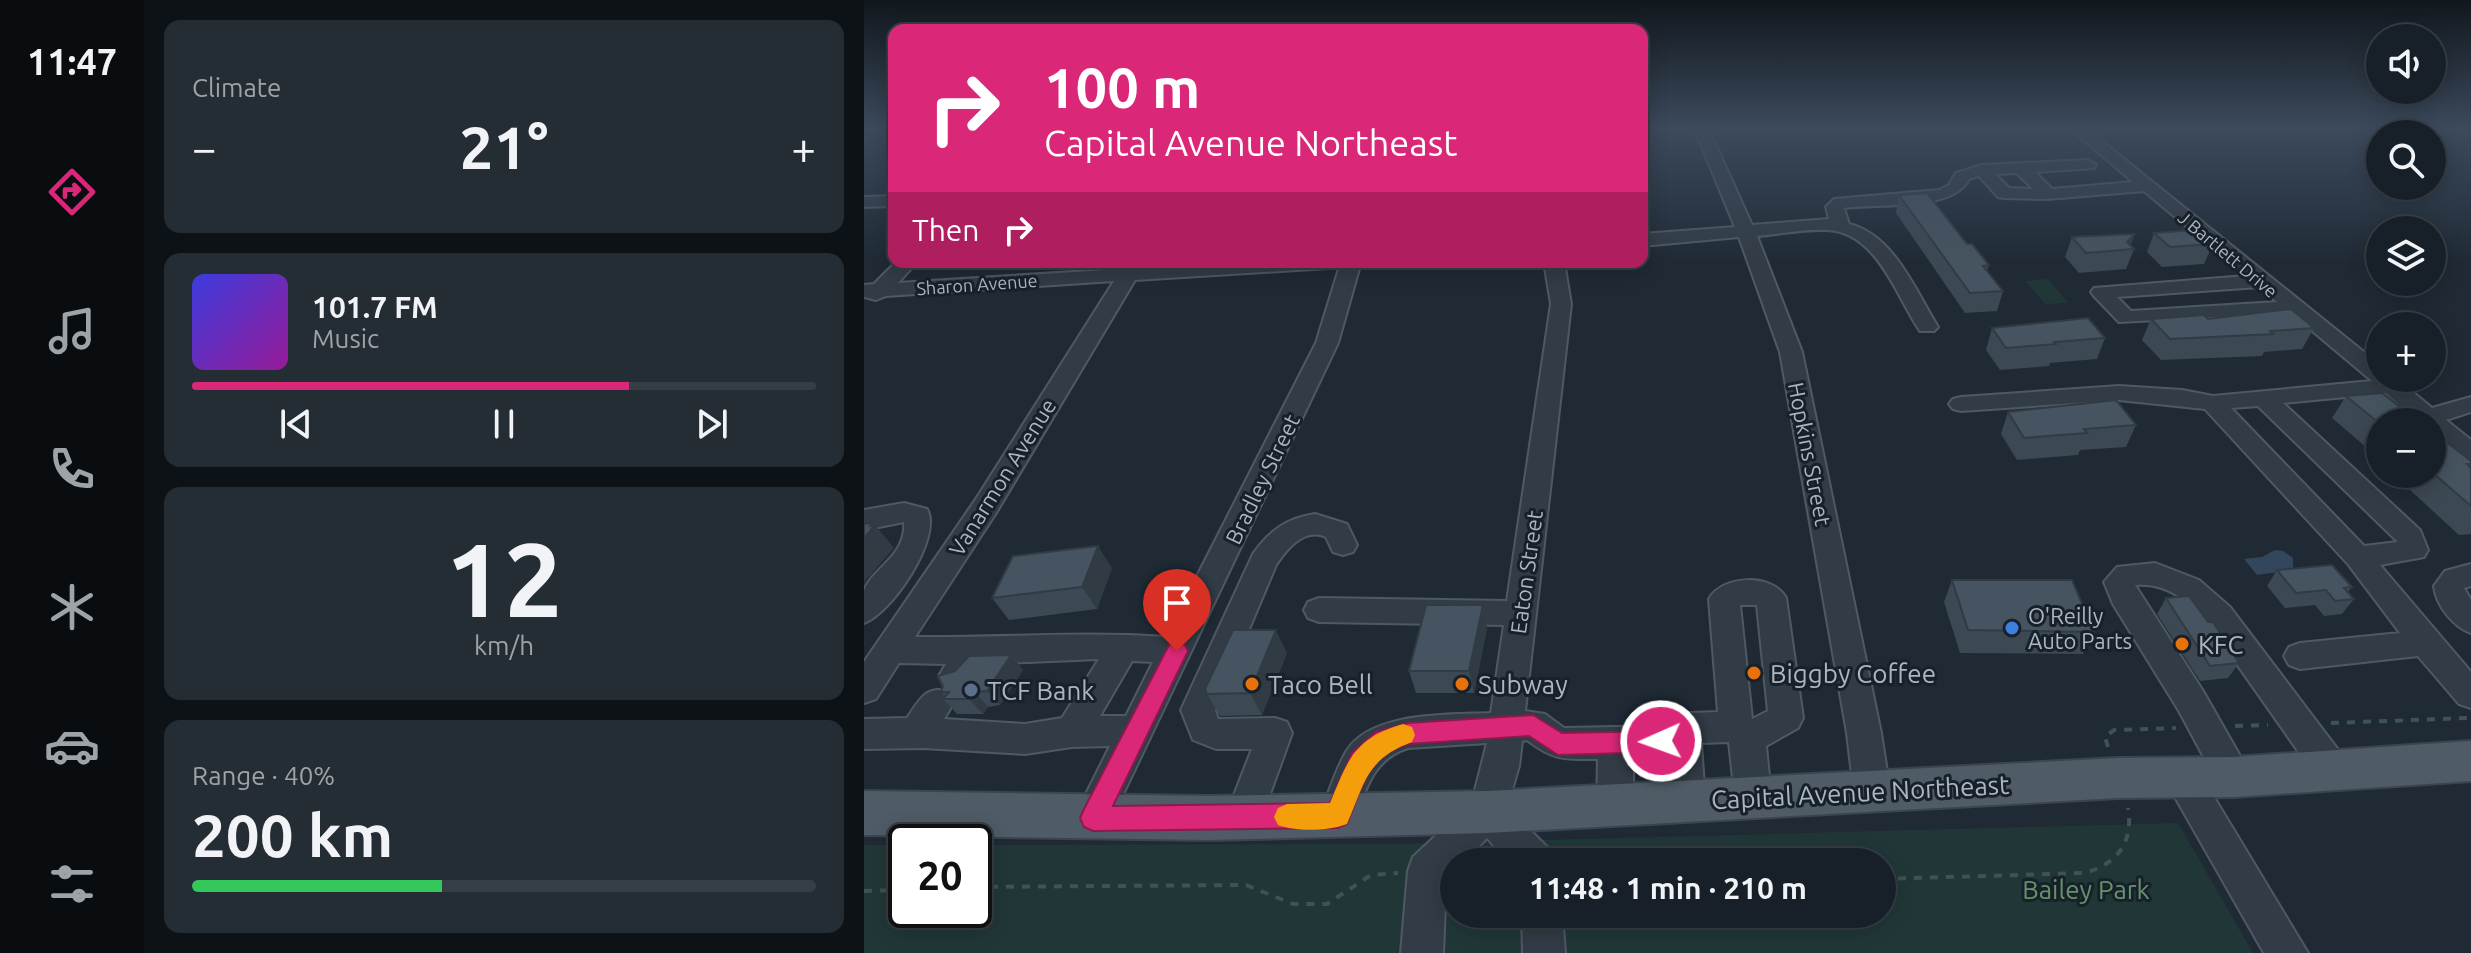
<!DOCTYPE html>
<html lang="en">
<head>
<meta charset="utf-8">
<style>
  :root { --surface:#172028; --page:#242d34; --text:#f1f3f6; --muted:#9ea3a8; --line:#363e45; --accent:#db2777 }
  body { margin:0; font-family:Ubuntu,sans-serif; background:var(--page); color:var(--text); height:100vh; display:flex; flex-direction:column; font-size:30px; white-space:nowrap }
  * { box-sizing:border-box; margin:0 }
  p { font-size:26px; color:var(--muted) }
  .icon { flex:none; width:44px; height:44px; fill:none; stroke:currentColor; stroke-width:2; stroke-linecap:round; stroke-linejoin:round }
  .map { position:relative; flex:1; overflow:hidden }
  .sheet { display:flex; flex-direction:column; gap:20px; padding:20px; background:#0d1216; width:720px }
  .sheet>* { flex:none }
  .banner { position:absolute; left:24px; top:24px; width:760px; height:244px; border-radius:16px; box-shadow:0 4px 20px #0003,0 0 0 2px var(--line); background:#db2777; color:#fff; overflow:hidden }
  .buttons { position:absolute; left:1502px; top:24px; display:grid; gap:16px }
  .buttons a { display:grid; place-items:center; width:80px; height:80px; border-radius:50%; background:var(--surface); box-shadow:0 4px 20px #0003,0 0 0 2px var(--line); font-size:40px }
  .speed { position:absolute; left:24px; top:824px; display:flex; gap:16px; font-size:40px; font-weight:700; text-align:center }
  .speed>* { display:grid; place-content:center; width:104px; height:104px; border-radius:50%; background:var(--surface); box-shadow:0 4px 20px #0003,0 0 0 2px var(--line); line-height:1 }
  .speed .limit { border:4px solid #111; border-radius:12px; background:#fff; color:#111 }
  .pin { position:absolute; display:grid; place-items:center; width:68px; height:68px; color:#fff; margin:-82px -34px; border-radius:50% 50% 50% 0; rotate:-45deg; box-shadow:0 0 8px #0007 }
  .pin .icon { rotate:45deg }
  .me { position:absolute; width:88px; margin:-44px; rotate:268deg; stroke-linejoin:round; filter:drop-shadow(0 0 6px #0008) }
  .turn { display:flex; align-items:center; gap:28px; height:168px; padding:0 24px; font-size:36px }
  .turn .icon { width:104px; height:104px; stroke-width:2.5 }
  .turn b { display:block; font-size:56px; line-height:68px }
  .then { display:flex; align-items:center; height:76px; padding:0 24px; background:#0003; gap:16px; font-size:30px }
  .big { font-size:60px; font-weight:700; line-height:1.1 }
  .sheet .widget { flex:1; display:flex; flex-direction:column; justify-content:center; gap:12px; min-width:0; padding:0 28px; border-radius:16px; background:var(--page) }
  .sheet .dial { align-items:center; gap:0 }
  .dial b { font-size:104px; line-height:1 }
  .song { display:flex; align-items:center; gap:24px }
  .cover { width:96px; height:96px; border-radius:12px; background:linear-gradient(135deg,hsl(240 70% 55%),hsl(300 70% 35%)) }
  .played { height:8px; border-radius:4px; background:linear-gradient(90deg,var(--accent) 70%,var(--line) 70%) }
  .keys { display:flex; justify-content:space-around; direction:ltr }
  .heat { display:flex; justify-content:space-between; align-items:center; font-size:44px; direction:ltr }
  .charge { height:12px; border-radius:6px; background:linear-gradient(90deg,#34c759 40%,var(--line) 0) }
  .trip { position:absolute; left:576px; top:848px; width:456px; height:80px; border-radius:40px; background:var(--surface); box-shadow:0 4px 20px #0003,0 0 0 2px var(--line); font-weight:700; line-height:80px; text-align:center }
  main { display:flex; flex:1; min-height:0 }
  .tab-bar { display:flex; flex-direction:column; width:144px; justify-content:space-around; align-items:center; background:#090d10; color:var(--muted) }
  .tab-bar .icon { width:56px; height:56px }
  .tab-bar .on { color:var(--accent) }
  .tab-bar b { font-size:36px; color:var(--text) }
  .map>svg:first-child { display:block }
  .green { fill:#213737; fill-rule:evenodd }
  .water { fill:#32475c }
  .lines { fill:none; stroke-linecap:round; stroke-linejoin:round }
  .minor-casing { stroke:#4f5964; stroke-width:4 }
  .major-casing { stroke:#3b454f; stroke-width:4 }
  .path { stroke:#3e5353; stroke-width:4; stroke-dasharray:8 8; stroke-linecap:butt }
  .minor { fill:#323c46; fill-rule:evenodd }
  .major { fill:#4f5b66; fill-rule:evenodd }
  .wall { fill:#3c4853 }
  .shaded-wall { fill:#313b44 }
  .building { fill:#465461; stroke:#313b44; stroke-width:2 }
  .route { fill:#db2777; stroke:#8e194d; stroke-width:2 }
  .slow { fill:#f59e0b }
  .shop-dot { fill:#3f7fe0; stroke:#18212a; stroke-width:3 }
  .food-dot { fill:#e8710a; stroke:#18212a; stroke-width:3 }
  .service-dot { fill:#5c6f8a; stroke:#18212a; stroke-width:3 }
  .labels { text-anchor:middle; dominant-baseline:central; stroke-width:6; stroke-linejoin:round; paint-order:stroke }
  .far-street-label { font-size:18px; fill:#abb6c3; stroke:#18212a }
  .street-label { font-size:22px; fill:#abb6c3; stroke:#18212a }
  .poi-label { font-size:22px; fill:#abb6c3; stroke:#18212a; text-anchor:start }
  .near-poi-label { font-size:26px; fill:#abb6c3; stroke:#18212a; text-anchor:start }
  .near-street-label { font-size:26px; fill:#abb6c3; stroke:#18212a }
  .near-park-label { font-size:26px; fill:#64936b; stroke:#18212a }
</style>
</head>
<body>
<main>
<nav class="tab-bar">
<b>11:47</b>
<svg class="icon on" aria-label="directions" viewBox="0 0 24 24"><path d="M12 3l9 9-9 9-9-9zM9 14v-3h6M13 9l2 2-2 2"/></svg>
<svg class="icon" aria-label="music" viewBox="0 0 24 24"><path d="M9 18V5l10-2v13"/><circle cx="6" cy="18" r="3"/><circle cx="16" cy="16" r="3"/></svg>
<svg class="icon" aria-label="phone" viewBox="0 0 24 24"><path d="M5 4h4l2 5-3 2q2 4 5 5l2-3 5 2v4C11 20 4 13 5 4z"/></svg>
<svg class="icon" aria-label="climate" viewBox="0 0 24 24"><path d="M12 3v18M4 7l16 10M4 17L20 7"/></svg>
<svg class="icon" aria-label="car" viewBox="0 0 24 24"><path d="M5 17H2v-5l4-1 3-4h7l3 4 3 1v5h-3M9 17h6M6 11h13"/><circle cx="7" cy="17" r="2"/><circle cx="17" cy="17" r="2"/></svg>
<svg class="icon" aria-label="filters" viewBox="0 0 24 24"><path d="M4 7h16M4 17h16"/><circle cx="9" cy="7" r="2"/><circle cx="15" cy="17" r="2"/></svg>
</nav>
<section class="sheet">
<div class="widget"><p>Climate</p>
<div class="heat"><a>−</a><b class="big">21°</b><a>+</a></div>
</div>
<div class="widget">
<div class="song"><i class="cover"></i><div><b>101.7 FM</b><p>Music</p></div></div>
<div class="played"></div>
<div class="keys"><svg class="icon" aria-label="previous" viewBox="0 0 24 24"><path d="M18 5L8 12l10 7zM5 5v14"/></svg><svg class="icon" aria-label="pause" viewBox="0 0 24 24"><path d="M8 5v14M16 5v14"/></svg><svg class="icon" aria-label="next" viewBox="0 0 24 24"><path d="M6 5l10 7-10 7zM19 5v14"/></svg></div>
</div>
<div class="widget dial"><b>12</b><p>km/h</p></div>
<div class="widget"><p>Range · 40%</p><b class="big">200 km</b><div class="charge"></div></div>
</section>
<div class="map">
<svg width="1607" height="953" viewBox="0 0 1607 953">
  <rect width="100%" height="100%" fill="#1f2a35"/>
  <g class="green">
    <path d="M1184,279L1204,303L1181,304L1161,281Z"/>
    <path d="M1314,823L1389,953H0V845H42V910H110V845L533,844ZM590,862H1018V914H590Z"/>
  </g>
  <path class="water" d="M1411,550L1419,551L1429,558V570L1393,575L1380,559L1398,557Z"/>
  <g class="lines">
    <defs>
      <g id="minor">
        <path d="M831,130H845L888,225L965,219L962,207L970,199L1075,190L1085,185L1092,173L1118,165L1224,160L1232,165L1230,168L1171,172L1188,189L1269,182L1208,130H1224L1516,365V378H1532L1568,408L1607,397V412L1582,420L1607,440V461L1598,459L1568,433V422H1555L1522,393L1419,403L1556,530L1564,550L1560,557L1516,565L1607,672V708L1595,704L1554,656L1436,669L1425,665L1420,656L1425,647L1436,643L1536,633L1484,564L1341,409L1255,400L1097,411L1089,409L1085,404L1089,399L1097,397L1255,386L1318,390L1349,396L1508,381L1427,313L1255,322L1230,296L1227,292L1230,288L1382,276L1280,191L1184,199L1140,198L1134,197L1115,176L1105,179C1089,212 1014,203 980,208L985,224C1030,235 1051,290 1074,327L1070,331H1056C1032,296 1013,231 962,230C940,229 916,234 893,236L938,352L1017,733L1026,791L1021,803L1008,808L995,803L990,791L983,733L916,352L875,237L778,246V234L871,227ZM1153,173L1169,189L1145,188L1131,174ZM1395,287L1413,302L1267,311L1253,297ZM1394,406L1533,541V542L1500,546L1367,408Z"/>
        <path d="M30,196V206L0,207V197Z"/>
        <path d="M32,262H53L34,283L258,269L262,262H282L278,268L372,262H475L465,268L271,280L132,513L51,637C135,638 218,631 302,637L452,343L477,262H497L474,343L242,830L229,836L216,830L210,818L246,746L208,747L161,754L59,748L0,749V719L43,718C55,701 62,684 85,692L90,702L80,719L161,724L198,718L235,659L120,664C107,679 101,693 80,686L75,676L82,664L35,663L12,699L0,703V662L112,499L250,281L22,296L12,300L0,297V285L10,284ZM268,661L289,662L262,716H236Z"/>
        <path d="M680,262H700L707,304L661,711L681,714L700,728L804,726L807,720L825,713L854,712L845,599C858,575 909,573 922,598L939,718L934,728L902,746L907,797L902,809L889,814L876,809L871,797L865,742L837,743L841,801L836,813L823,818L810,813L805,801L803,757L769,758V805L764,817L751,822L738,817L733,805L734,759C701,759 690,761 663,740L658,741L655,766L643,807L685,849L690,862H645L623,838L599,862H590V871L582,879L579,953H537L544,871L549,857L608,802L623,743L544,748C506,760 501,795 487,827L474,833L461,827L456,815C464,795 471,771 482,752C506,711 586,715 627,713L640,625L455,622L444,618L440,610L444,602L455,598L643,601L687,304ZM876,605H893L904,711L888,719Z"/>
        <path d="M40,503L63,509C79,538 27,614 0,623C0,614 0,600 0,591C7,569 43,556 40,522L0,530V510Z"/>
        <path d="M451,514L483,524L493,545L489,552L479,555L469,552L462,537C440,527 423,549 412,565L351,710L354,719L411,718L423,722L428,733L393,830L380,836L367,830L361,818L388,749H352L329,740L317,710L389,554C405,531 423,518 451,514Z"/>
        <path d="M1291,563L1335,580L1366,607L1481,759L1486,770L1481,781L1468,786L1455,781L1344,623C1324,601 1303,582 1271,585L1339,691L1388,777L1383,789L1370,793L1357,789L1315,711L1249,604L1240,582L1253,567Z"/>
        <path d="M1607,564V586L1600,588L1607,600V633C1589,627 1572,605 1570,586L1581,571Z"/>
        <path d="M1317,760L1330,764L1444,953H1400L1299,776L1304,764Z"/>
        <path d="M658,914H698L701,953H659Z"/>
      </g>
      <path id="major" d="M1607,741V781L1370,797L1254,798L623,833L345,840L0,835V791L345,796L623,791L1254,758L1370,757Z"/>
    </defs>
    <use href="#minor" class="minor-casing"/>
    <use href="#major" class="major-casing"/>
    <g class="path">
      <path d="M1467,723L1604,718"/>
      <path d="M1371,726L1404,725"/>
      <path d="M1244,747L1241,737L1250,730L1312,728"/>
      <path d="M1018,879L1220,873C1252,865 1270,843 1264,808"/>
      <path d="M110,887L382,885L429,904H463L507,875L534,873"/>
      <path d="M0,891L42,890"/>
    </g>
    <use href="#minor" class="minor"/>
    <use href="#major" class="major"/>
  </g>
  <g class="wall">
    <path d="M1035,195L1103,244L1125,265L1123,271L1139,291L1133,311L1101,313L1032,213Z"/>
    <path d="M1290,233L1349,244L1340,264L1298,267L1283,252Z"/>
    <path d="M1271,234L1266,246L1270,249L1262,269L1215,273L1201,257L1208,237Z"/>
    <path d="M1287,319H1344L1450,328L1438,349L1400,352L1398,356L1297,360L1278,340Z"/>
    <path d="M1128,328L1241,338L1233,359L1186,363L1185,366L1136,370L1122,350Z"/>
    <path d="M1482,396L1516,422V459L1468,418Z"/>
    <path d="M1144,412L1272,425L1262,447L1216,450L1214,455L1153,460L1137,434Z"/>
    <path d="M1568,431L1607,461V534L1595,535L1544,488L1546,484L1534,474H1568Z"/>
    <path d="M248,568L233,609L145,620L128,598Z"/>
    <path d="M1413,570L1488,587L1484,592L1490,599L1478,614L1460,616L1451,605L1421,608L1403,586Z"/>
    <path d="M1088,580L1230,632L1219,654L1096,653L1080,602Z"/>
    <path d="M1302,598L1375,663L1364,678L1336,681L1293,614Z"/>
    <path d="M619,605L623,628L610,693H552L545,671Z"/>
    <path d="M423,653L398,715L356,716L343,694Z"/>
    <path d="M147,655L159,670L136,705L124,707L119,714H93L79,699L81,697L77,692Z"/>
  </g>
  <g class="shaded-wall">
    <path d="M1271,234L1265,250L1263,242Z"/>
    <path d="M8,523L10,527L11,525L30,548L1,581L0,586V538Z"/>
    <path d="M234,546L248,568L233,609L218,587Z"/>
    <path d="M619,605L623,628L610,693L605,671Z"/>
    <path d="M412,630L423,653L398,715L386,693Z"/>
    <path d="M147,655L159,670L136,705L123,691Z"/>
    <path d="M111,692L124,707L119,714L105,699Z"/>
  </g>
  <g class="building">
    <path d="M1063,193L1103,244H1108L1125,265L1119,266L1139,291L1106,293L1035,195Z"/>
    <path d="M1332,230L1349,244L1306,247L1290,233Z"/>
    <path d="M1271,234L1263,242L1270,249L1222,253L1208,237Z"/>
    <path d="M1427,309L1450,328L1406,331L1409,334L1306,339L1287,319L1340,315L1344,319Z"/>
    <path d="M1224,318L1241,338L1190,342L1192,344L1142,348L1128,328Z"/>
    <path d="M1518,393L1556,422H1516V424L1482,396Z"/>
    <path d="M1252,400L1272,425L1220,429L1223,433L1160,438L1144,412Z"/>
    <path d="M1568,431L1607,461V464H1603L1607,468V506L1568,472Z"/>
    <path d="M8,523L6,526L11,525L0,538V524Z"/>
    <path d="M234,546L218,587L128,598L149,556Z"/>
    <path d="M1468,565L1488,587L1480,588L1490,599L1471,601L1462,590L1432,593L1413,570Z"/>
    <path d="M1088,580H1208L1230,632L1104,630Z"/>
    <path d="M1325,596L1344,622H1349L1375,663L1346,666L1302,598Z"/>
    <path d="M562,605H619L605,671H545Z"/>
    <path d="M369,630H412L386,693L343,694L341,689Z"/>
    <path d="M147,655L123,691L111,692L105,699H79L85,692H77L79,686L74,676L91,671L105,656Z"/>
  </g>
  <linearGradient id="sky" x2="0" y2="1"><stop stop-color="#11171d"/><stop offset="0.49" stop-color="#3c4a5c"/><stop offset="1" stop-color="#3c4a5c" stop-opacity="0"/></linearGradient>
  <rect width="1607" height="263" fill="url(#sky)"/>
  <path class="route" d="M313,642L321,645L324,651L249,806L466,803L488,753L512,732L544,723L669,715L698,733L797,731L806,734L809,741L806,749L797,752L694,755L665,736L544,744C502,756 498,788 483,824L474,828L229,831L220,827L216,818L220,809L305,645Z"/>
  <path class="slow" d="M539,724L548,727L551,735L548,742C502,759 501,783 483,824C465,831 432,832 414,825L410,817L414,808L423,804L466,803C484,760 490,738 539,724Z"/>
  <circle class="shop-dot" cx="1148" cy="628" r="8"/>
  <g class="food-dot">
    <circle cx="1318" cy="644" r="8"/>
    <circle cx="890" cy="673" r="8"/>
    <circle cx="388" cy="684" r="8"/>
    <circle cx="598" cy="684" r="8"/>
  </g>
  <circle class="service-dot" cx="107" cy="690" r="8"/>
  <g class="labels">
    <g class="far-street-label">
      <text transform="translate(1364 254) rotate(40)">J Bartlett Drive</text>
      <text transform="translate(113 284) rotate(-4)">Sharon Avenue</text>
    </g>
    <g class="street-label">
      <text transform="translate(946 454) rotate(79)">Hopkins Street</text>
      <text transform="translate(138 477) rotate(-58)">Vanarmon Avenue</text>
      <text transform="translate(398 479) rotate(-64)">Bradley Street</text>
      <text transform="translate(662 572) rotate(-82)">Eaton Street</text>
    </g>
    <g class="poi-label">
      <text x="1164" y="615">O'Reilly<tspan x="1164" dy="25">Auto Parts</tspan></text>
    </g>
    <g class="near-poi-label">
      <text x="1334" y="644">KFC</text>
      <text x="906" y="673">Biggby Coffee</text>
      <text x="404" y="684">Taco Bell</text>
      <text x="614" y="684">Subway</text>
      <text x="123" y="690">TCF Bank</text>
    </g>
    <g class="near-street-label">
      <text transform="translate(996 792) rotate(-3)">Capital Avenue Northeast</text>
    </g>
    <g class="near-park-label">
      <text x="1222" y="889">Bailey Park</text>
    </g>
  </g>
</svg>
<div class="buttons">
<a><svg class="icon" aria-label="sound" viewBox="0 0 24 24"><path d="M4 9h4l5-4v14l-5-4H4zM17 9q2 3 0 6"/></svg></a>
<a><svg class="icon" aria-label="search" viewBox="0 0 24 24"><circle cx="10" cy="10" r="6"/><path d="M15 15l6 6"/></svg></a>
<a><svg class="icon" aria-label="layers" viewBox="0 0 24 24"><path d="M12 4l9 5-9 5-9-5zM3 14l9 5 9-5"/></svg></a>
<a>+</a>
<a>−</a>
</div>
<div class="speed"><div class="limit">20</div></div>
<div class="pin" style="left:313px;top:651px;background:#d93025"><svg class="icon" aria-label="arrive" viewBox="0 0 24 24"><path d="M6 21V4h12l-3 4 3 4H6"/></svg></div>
<svg class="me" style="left:797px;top:741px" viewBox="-20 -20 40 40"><circle r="17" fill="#db2777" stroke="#fff" stroke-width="3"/><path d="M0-11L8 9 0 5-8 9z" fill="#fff"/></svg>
<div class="trip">11:48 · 1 min · 210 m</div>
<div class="banner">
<div class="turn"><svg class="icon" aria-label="right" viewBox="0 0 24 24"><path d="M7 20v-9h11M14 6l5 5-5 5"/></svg><div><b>100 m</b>Capital Avenue Northeast</div></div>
<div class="then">Then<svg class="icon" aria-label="right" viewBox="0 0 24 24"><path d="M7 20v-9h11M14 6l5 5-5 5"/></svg></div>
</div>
</div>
</main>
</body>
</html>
